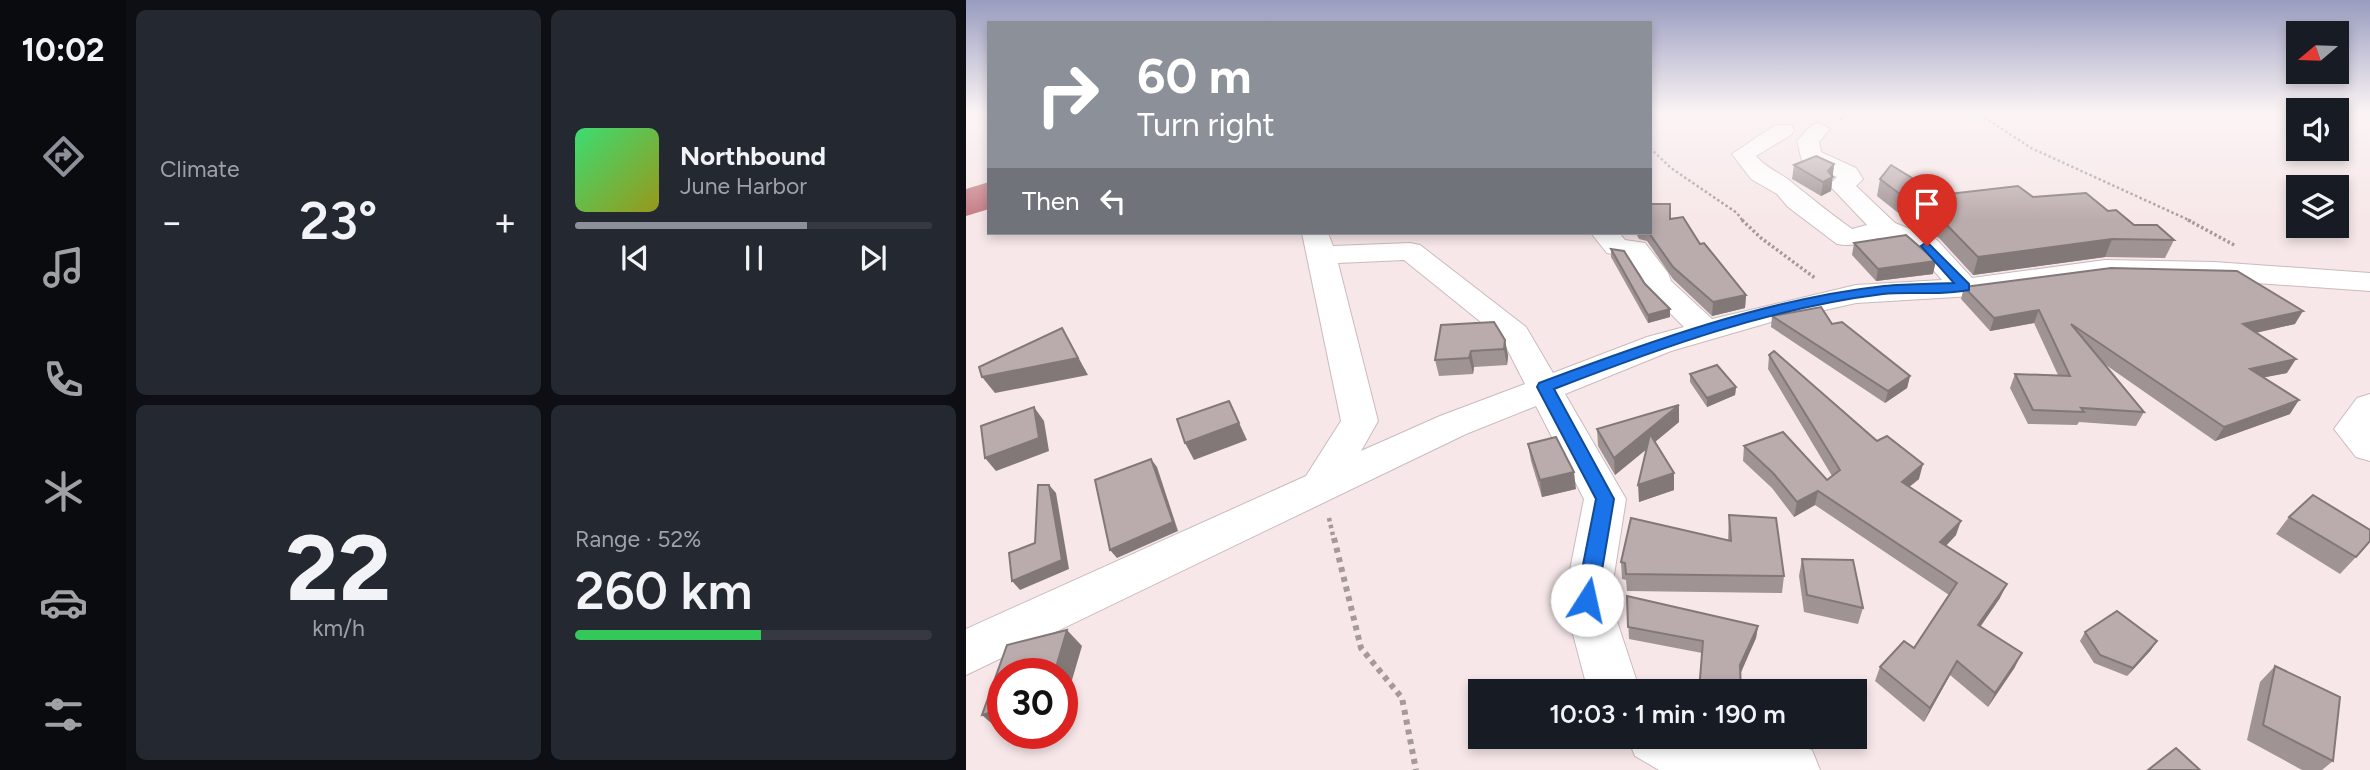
<!DOCTYPE html>
<html lang="en">
<head>
<meta charset="utf-8">
<style>
  :root { --surface:#171b24; --page:#242831; --text:#f1f3f6; --muted:#9ea1a6; --line:#363941; --accent:#8c9099 }
  body { margin:0; font-family:Figtree,sans-serif; background:var(--page); color:var(--text); height:100vh; display:flex; flex-direction:column; font-size:26px; white-space:nowrap }
  * { box-sizing:border-box; margin:0 }
  p { font-size:23px; color:var(--muted) }
  .icon { flex:none; width:38px; height:38px; fill:none; stroke:currentColor; stroke-width:2; stroke-linecap:round; stroke-linejoin:round }
  .map { position:relative; flex:1; overflow:hidden }
  .details { display:flex; flex-direction:column; gap:10px; padding:10px; background:#0d0f14; width:840px }
  .details>* { flex:none }
  .banner { position:absolute; left:21px; top:21px; width:665px; height:214px; border-radius:0px; box-shadow:0 4px 10px #0003; background:#8c9099; color:#fff; overflow:hidden }
  .needle { width:46px; rotate:251deg }
  .controls { position:absolute; left:1320px; top:21px; display:grid; gap:14px }
  .controls a { display:grid; place-items:center; width:63px; height:63px; border-radius:0px; background:var(--surface); box-shadow:0 4px 10px #0003; font-size:35px }
  .speed { position:absolute; left:21px; top:658px; display:flex; gap:14px; font-size:35px; font-weight:700; text-align:center }
  .speed>* { display:grid; place-content:center; width:91px; height:91px; border-radius:50%; background:var(--surface); box-shadow:0 4px 10px #0003; line-height:1 }
  .speed .limit { border:10px solid #d22; background:#fff; color:#111 }
  .pin { position:absolute; display:grid; place-items:center; width:60px; height:60px; color:#fff; margin:-72px -30px; border-radius:50% 50% 50% 0; rotate:-45deg; box-shadow:0 0 7px #0007 }
  .pin .icon { rotate:45deg }
  .me { position:absolute; width:77px; margin:-38px; rotate:10deg; stroke-linejoin:round; filter:drop-shadow(0 0 5px #0008) }
  .turn { display:flex; align-items:center; gap:24px; height:147px; padding:0 35px; font-size:32px }
  .turn .icon { width:91px; height:91px; stroke-width:2.5 }
  .turn b { display:block; font-size:49px; line-height:60px }
  .then { display:flex; align-items:center; height:66px; padding:0 35px; background:#0003; gap:14px; font-size:26px }
  .big { font-size:52px; font-weight:600; line-height:1.1 }
  .details .tile { flex:1; display:flex; flex-direction:column; justify-content:center; gap:10px; min-width:0; padding:0 24px; border-radius:10px; background:var(--page) }
  .details .dial { align-items:center; gap:0 }
  .dial b { font-size:91px; line-height:1 }
  .song { display:flex; align-items:center; gap:21px }
  .cover { width:84px; height:84px; border-radius:10px; background:linear-gradient(135deg,hsl(140 70% 55%),hsl(60 70% 35%)) }
  .played { height:7px; border-radius:4px; background:linear-gradient(90deg,var(--accent) 65%,var(--line) 65%) }
  .keys { display:flex; justify-content:space-around; direction:ltr }
  .heat { display:flex; justify-content:space-between; align-items:center; font-size:38px; direction:ltr }
  .charge { height:10px; border-radius:5px; background:linear-gradient(90deg,#34c759 52%,var(--line) 0) }
  .details .tiles { flex:1; display:grid; gap:10px; grid-template-columns:repeat(2,1fr) }
  .trip { position:absolute; left:502px; top:679px; width:399px; height:70px; border-radius:0px; background:var(--surface); box-shadow:0 4px 10px #0003; font-weight:600; line-height:70px; text-align:center }
  main { display:flex; flex:1; min-height:0 }
  .menu { display:flex; flex-direction:column; width:126px; justify-content:space-around; align-items:center; background:#090b0e; color:var(--muted) }
  .menu .icon { width:49px; height:49px }
  .menu .active { color:var(--accent) }
  .menu b { font-size:32px; color:var(--text) }
  .map>svg:first-child { display:block }
  .lines { fill:none; stroke-linecap:round; stroke-linejoin:round }
  .river { fill:#c37981; fill-rule:evenodd }
  .minor-casing { stroke:#cabbbc; stroke-width:2 }
  .path-far3 { stroke:#a5999a; stroke-width:2.5; stroke-dasharray:2.5 2.5; stroke-linecap:butt }
  .path-far2 { stroke:#a5999a; stroke-width:3.5; stroke-dasharray:2.5 2.5; stroke-linecap:butt }
  .path-far1 { stroke:#a5999a; stroke-width:4.5; stroke-dasharray:3.5 3.5; stroke-linecap:butt }
  .path { stroke:#a5999a; stroke-width:6; stroke-dasharray:5 5; stroke-linecap:butt }
  .minor { fill:#fff; fill-rule:evenodd }
  .wall { fill:#a09394 }
  .shaded-wall { fill:#827878 }
  .building { fill:#baabac; stroke:#827878; stroke-width:2 }
  .route { fill:#1a73e8; stroke:#114b97; stroke-width:2 }
</style>
</head>
<body>
<main>
<nav class="menu">
<b>10:02</b>
<svg class="icon active" aria-label="directions" viewBox="0 0 24 24"><path d="M12 3l9 9-9 9-9-9zM9 14v-3h6M13 9l2 2-2 2"/></svg>
<svg class="icon" aria-label="music" viewBox="0 0 24 24"><path d="M9 18V5l10-2v13"/><circle cx="6" cy="18" r="3"/><circle cx="16" cy="16" r="3"/></svg>
<svg class="icon" aria-label="phone" viewBox="0 0 24 24"><path d="M5 4h4l2 5-3 2q2 4 5 5l2-3 5 2v4C11 20 4 13 5 4z"/></svg>
<svg class="icon" aria-label="climate" viewBox="0 0 24 24"><path d="M12 3v18M4 7l16 10M4 17L20 7"/></svg>
<svg class="icon" aria-label="car" viewBox="0 0 24 24"><path d="M5 17H2v-5l4-1 3-4h7l3 4 3 1v5h-3M9 17h6M6 11h13"/><circle cx="7" cy="17" r="2"/><circle cx="17" cy="17" r="2"/></svg>
<svg class="icon" aria-label="filters" viewBox="0 0 24 24"><path d="M4 7h16M4 17h16"/><circle cx="9" cy="7" r="2"/><circle cx="15" cy="17" r="2"/></svg>
</nav>
<section class="details">
<div class="tiles">
<div class="tile"><p>Climate</p>
<div class="heat"><a>−</a><b class="big">23°</b><a>+</a></div>
</div>
<div class="tile">
<div class="song"><i class="cover"></i><div><b>Northbound</b><p>June Harbor</p></div></div>
<div class="played"></div>
<div class="keys"><svg class="icon" aria-label="previous" viewBox="0 0 24 24"><path d="M18 5L8 12l10 7zM5 5v14"/></svg><svg class="icon" aria-label="pause" viewBox="0 0 24 24"><path d="M8 5v14M16 5v14"/></svg><svg class="icon" aria-label="next" viewBox="0 0 24 24"><path d="M6 5l10 7-10 7zM19 5v14"/></svg></div>
</div>
<div class="tile dial"><b>22</b><p>km/h</p></div>
<div class="tile"><p>Range · 52%</p><b class="big">260 km</b><div class="charge"></div></div>
</div>
</section>
<div class="map">
<svg width="1404" height="770" viewBox="0 0 1404 770">
  <rect width="100%" height="100%" fill="#f7e7e8"/>
  <g class="lines">
    <path class="river" d="M23,182V209L0,216V189Z"/>
    <defs>
      <g id="minor">
        <path d="M853,123L864,129L853,142L855,152L890,168L897,179L890,186L929,223L971,240L1006,278L1139,260L1248,262L1404,273V291L1248,280L1139,278L1023,295L890,303L805,322L705,351L599,394L660,499L644,600L674,691H622L598,600L618,499L570,406L500,434L0,675V629L340,476L375,421L336,233H362L367,246L444,243L454,245L560,327L587,373L681,337L718,327L681,290L674,274L660,256L641,253L625,233H653L659,240L679,243L702,273L705,281L746,319L890,285L976,280C961,263 940,236 914,238C899,240 887,248 871,244L822,207L811,194L785,179L766,154L809,125H825L828,130L825,135L790,156C802,170 816,173 829,185C848,200 866,215 886,229L901,225L863,185L871,177L836,161L831,141L846,125ZM438,260L536,339L559,384L474,416L395,451L412,421L372,263Z"/>
        <path d="M1404,394V461L1390,457L1368,429L1391,398Z"/>
        <path d="M661,737H806L846,750L854,770H693L669,756Z"/>
      </g>
    </defs>
    <use href="#minor" class="minor-casing"/>
    <g class="path-far3">
      <path d="M1010,112L1065,148L1225,221"/>
      <path d="M874,119L892,112"/>
      <path d="M684,148L705,168L771,213L777,221"/>
    </g>
    <g class="path-far2">
      <path d="M776,220L795,238L849,278"/>
      <path d="M1222,220L1270,246"/>
    </g>
    <path class="path-far1" d="M363,518L368,540"/>
    <path class="path" d="M368,538L395,648L436,698L450,770"/>
    <use href="#minor" class="minor"/>
  </g>
  <g class="wall">
    <path d="M868,164L865,191L855,196L826,179L828,165Z"/>
    <path d="M914,179L974,195L1067,197L1142,211L1168,225L1208,240L1199,258L1139,257L1007,275L973,238L955,231L911,196Z"/>
    <path d="M704,219L734,244L780,295L779,308L746,316L707,279L681,241L673,239L670,233H684Z"/>
    <path d="M888,243L967,274L910,281L886,255Z"/>
    <path d="M645,249L704,309V317L682,323L645,257Z"/>
    <path d="M998,287L1329,324L1290,333L1321,373L1298,377L1324,414L1249,441L1137,363L1178,412L1170,426L1113,422L1111,425L1062,424L1044,388L1049,374L1092,375L1068,323L1024,331L995,299Z"/>
    <path d="M806,316L866,324L944,376L941,388L919,403L805,327Z"/>
    <path d="M539,340L542,356L541,365L508,367L507,374L473,376L469,360Z"/>
    <path d="M803,355L953,479L943,487L990,535L980,546L1034,598L1014,626L1049,667L1022,707L984,675L958,722L909,681L914,667L948,648L983,595L849,505L828,517L806,488L777,461L778,446L861,480L866,476L802,369Z"/>
    <path d="M724,374L770,387L769,395L741,407L724,382Z"/>
    <path d="M713,422L689,442L708,490L673,502L681,449L649,475L632,446L631,429Z"/>
    <path d="M562,444L610,489L576,497L565,461Z"/>
    <path d="M763,515L818,576L816,593L661,591L660,580L656,579L655,562L762,541Z"/>
    <path d="M1323,517L1390,557L1374,574L1310,534Z"/>
    <path d="M836,559L897,608L892,624L838,612L833,576Z"/>
    <path d="M661,596L792,626L790,638L774,673L736,653L663,639Z"/>
    <path d="M1119,632L1185,650L1161,676L1128,663L1114,641Z"/>
    <path d="M1309,666L1367,761L1356,770H1336L1281,740L1294,682Z"/>
    <path d="M832,737H873L871,744Z"/>
  </g>
  <g class="shaded-wall">
    <path d="M868,164L865,191L855,196L857,182L862,171Z"/>
    <path d="M1146,239L1139,257L1007,275L1012,257Z"/>
    <path d="M970,261L967,274L910,281L912,269Z"/>
    <path d="M780,295L779,308L746,316L747,302Z"/>
    <path d="M704,309V317L682,323V315Z"/>
    <path d="M1073,310L1068,323L1024,331L1028,318Z"/>
    <path d="M1337,311L1329,324L1270,337L1277,324Z"/>
    <path d="M96,328L122,375L29,393L16,377Z"/>
    <path d="M539,340L542,356L541,365L538,349Z"/>
    <path d="M505,351L508,367L507,374L503,358Z"/>
    <path d="M1330,359L1321,373L1275,382L1284,369Z"/>
    <path d="M944,376L941,388L919,403L922,391Z"/>
    <path d="M770,387L769,395L741,407V398Z"/>
    <path d="M1333,400L1324,414L1249,441L1258,427Z"/>
    <path d="M263,401L281,440L228,460L219,443Z"/>
    <path d="M713,406V422L649,475L648,458Z"/>
    <path d="M68,407L78,421L83,451L30,471L19,458Z"/>
    <path d="M185,459L191,467L212,531L151,558L144,550Z"/>
    <path d="M957,464L953,479L932,496L936,482Z"/>
    <path d="M608,472L610,489L576,497L574,480Z"/>
    <path d="M708,473V490L673,502L672,485Z"/>
    <path d="M83,485L90,493L103,569L54,590L46,581L96,560Z"/>
    <path d="M852,491L849,505L828,517L831,502Z"/>
    <path d="M995,521L990,535L969,557L974,542Z"/>
    <path d="M1041,584L1034,598L1006,639L1012,625Z"/>
    <path d="M792,626L790,638L773,677L774,665Z"/>
    <path d="M101,630L116,646L96,714V674H88Z"/>
    <path d="M1191,641L1185,650L1161,676L1167,668Z"/>
    <path d="M1056,653L1049,667L1022,707L1029,693Z"/>
    <path d="M991,661L984,675L958,722L964,708Z"/>
    <path d="M37,709V730L34,731L16,715Z"/>
  </g>
  <g class="building">
    <path d="M850,156L868,164L862,171L867,177L857,182L828,165Z"/>
    <path d="M925,165L974,195L1052,186L1067,197L1120,193L1142,211L1150,210L1168,225H1191L1208,240L1146,239L1012,257L977,221L959,213L914,179Z"/>
    <path d="M684,204H704V219L717,217L734,244L738,243L780,295L747,302L707,267L683,233Z"/>
    <path d="M940,235L970,261L912,269L888,243Z"/>
    <path d="M645,249L658,251L679,284L704,309L682,315Z"/>
    <path d="M1145,268L1271,271L1337,311L1277,324L1330,359L1284,369L1333,400L1258,427L1105,324L1178,412L1115,408L1118,412L1067,410L1049,374L1104,376L1073,310L1028,318L998,287Z"/>
    <path d="M855,307L866,324L876,322L944,376L922,391L806,316Z"/>
    <path d="M528,322L539,340L538,349L505,351L503,358L469,360L475,325Z"/>
    <path d="M96,328L112,358L16,377L13,367Z"/>
    <path d="M808,351L911,441L921,436L957,464L936,482L995,521L974,542L1041,584L1012,625L1056,653L1029,693L991,661L964,708L914,667L938,641L948,648L991,583L852,491L831,502L808,474L778,446L817,432L861,480L874,470L803,355Z"/>
    <path d="M751,365L770,387L741,398L724,374Z"/>
    <path d="M263,401L273,423L219,443L211,419Z"/>
    <path d="M713,405L648,458L631,429Z"/>
    <path d="M68,407L73,438L19,458L15,426Z"/>
    <path d="M684,434L708,473L672,485Z"/>
    <path d="M590,437L608,472L574,480L562,444Z"/>
    <path d="M185,459L207,522L144,550L129,480Z"/>
    <path d="M72,485H83L96,560L46,581L43,553L69,543Z"/>
    <path d="M1347,495L1404,530V541L1390,557L1323,517Z"/>
    <path d="M763,515L810,518L818,576L660,574L659,563L655,562L665,518L765,541Z"/>
    <path d="M836,559L887,560L897,608L841,595Z"/>
    <path d="M661,596L792,626L774,665L775,691H733L737,641L662,627Z"/>
    <path d="M1151,611L1191,641L1167,668L1134,655L1119,632Z"/>
    <path d="M101,630L88,674H37V709L16,715L41,645Z"/>
    <path d="M1309,666L1374,697L1367,761L1297,725Z"/>
    <path d="M1210,748L1234,770H1182Z"/>
  </g>
  <linearGradient id="sky" x2="0" y2="1"><stop stop-color="#999cbf"/><stop offset="0.51" stop-color="#fbf4f5"/><stop offset="1" stop-color="#fbf4f5" stop-opacity="0"/></linearGradient>
  <rect width="1404" height="220" fill="url(#sky)"/>
  <path class="route" d="M961,242L1003,284V290C975,296 945,291 917,294C804,308 694,348 588,389L648,499L631,600L628,606L621,609L613,606L610,600L630,499L571,387L573,383C682,342 801,299 918,286C941,284 965,284 988,283L955,246Z"/>
</svg>
<div class="controls">
<a><svg class="needle" viewBox="-14 -14 28 28"><path d="M0-13l5 13h-10z" fill="#e53935"/><path d="M0 13l5-13h-10z" fill="#9ea1a6"/></svg></a>
<a><svg class="icon" aria-label="sound" viewBox="0 0 24 24"><path d="M4 9h4l5-4v14l-5-4H4zM17 9q2 3 0 6"/></svg></a>
<a><svg class="icon" aria-label="layers" viewBox="0 0 24 24"><path d="M12 4l9 5-9 5-9-5zM3 14l9 5 9-5"/></svg></a>
</div>
<div class="speed"><div class="limit">30</div></div>
<div class="pin" style="left:961px;top:246px;background:#d93025"><svg class="icon" aria-label="arrive" viewBox="0 0 24 24"><path d="M6 21V4h12l-3 4 3 4H6"/></svg></div>
<svg class="me" style="left:621px;top:600px" viewBox="-20 -20 40 40"><circle r="19" fill="#fff"/><path d="M0-13L10 11 0 6-10 11z" fill="#1a73e8"/></svg>
<div class="trip">10:03 · 1 min · 190 m</div>
<div class="banner">
<div class="turn"><svg class="icon" aria-label="right" viewBox="0 0 24 24"><path d="M7 20v-9h11M14 6l5 5-5 5"/></svg><div><b>60 m</b>Turn right</div></div>
<div class="then">Then<svg class="icon" aria-label="left" viewBox="0 0 24 24"><path d="M17 20v-9H6M10 6l-5 5 5 5"/></svg></div>
</div>
</div>
</main>
</body>
</html>
